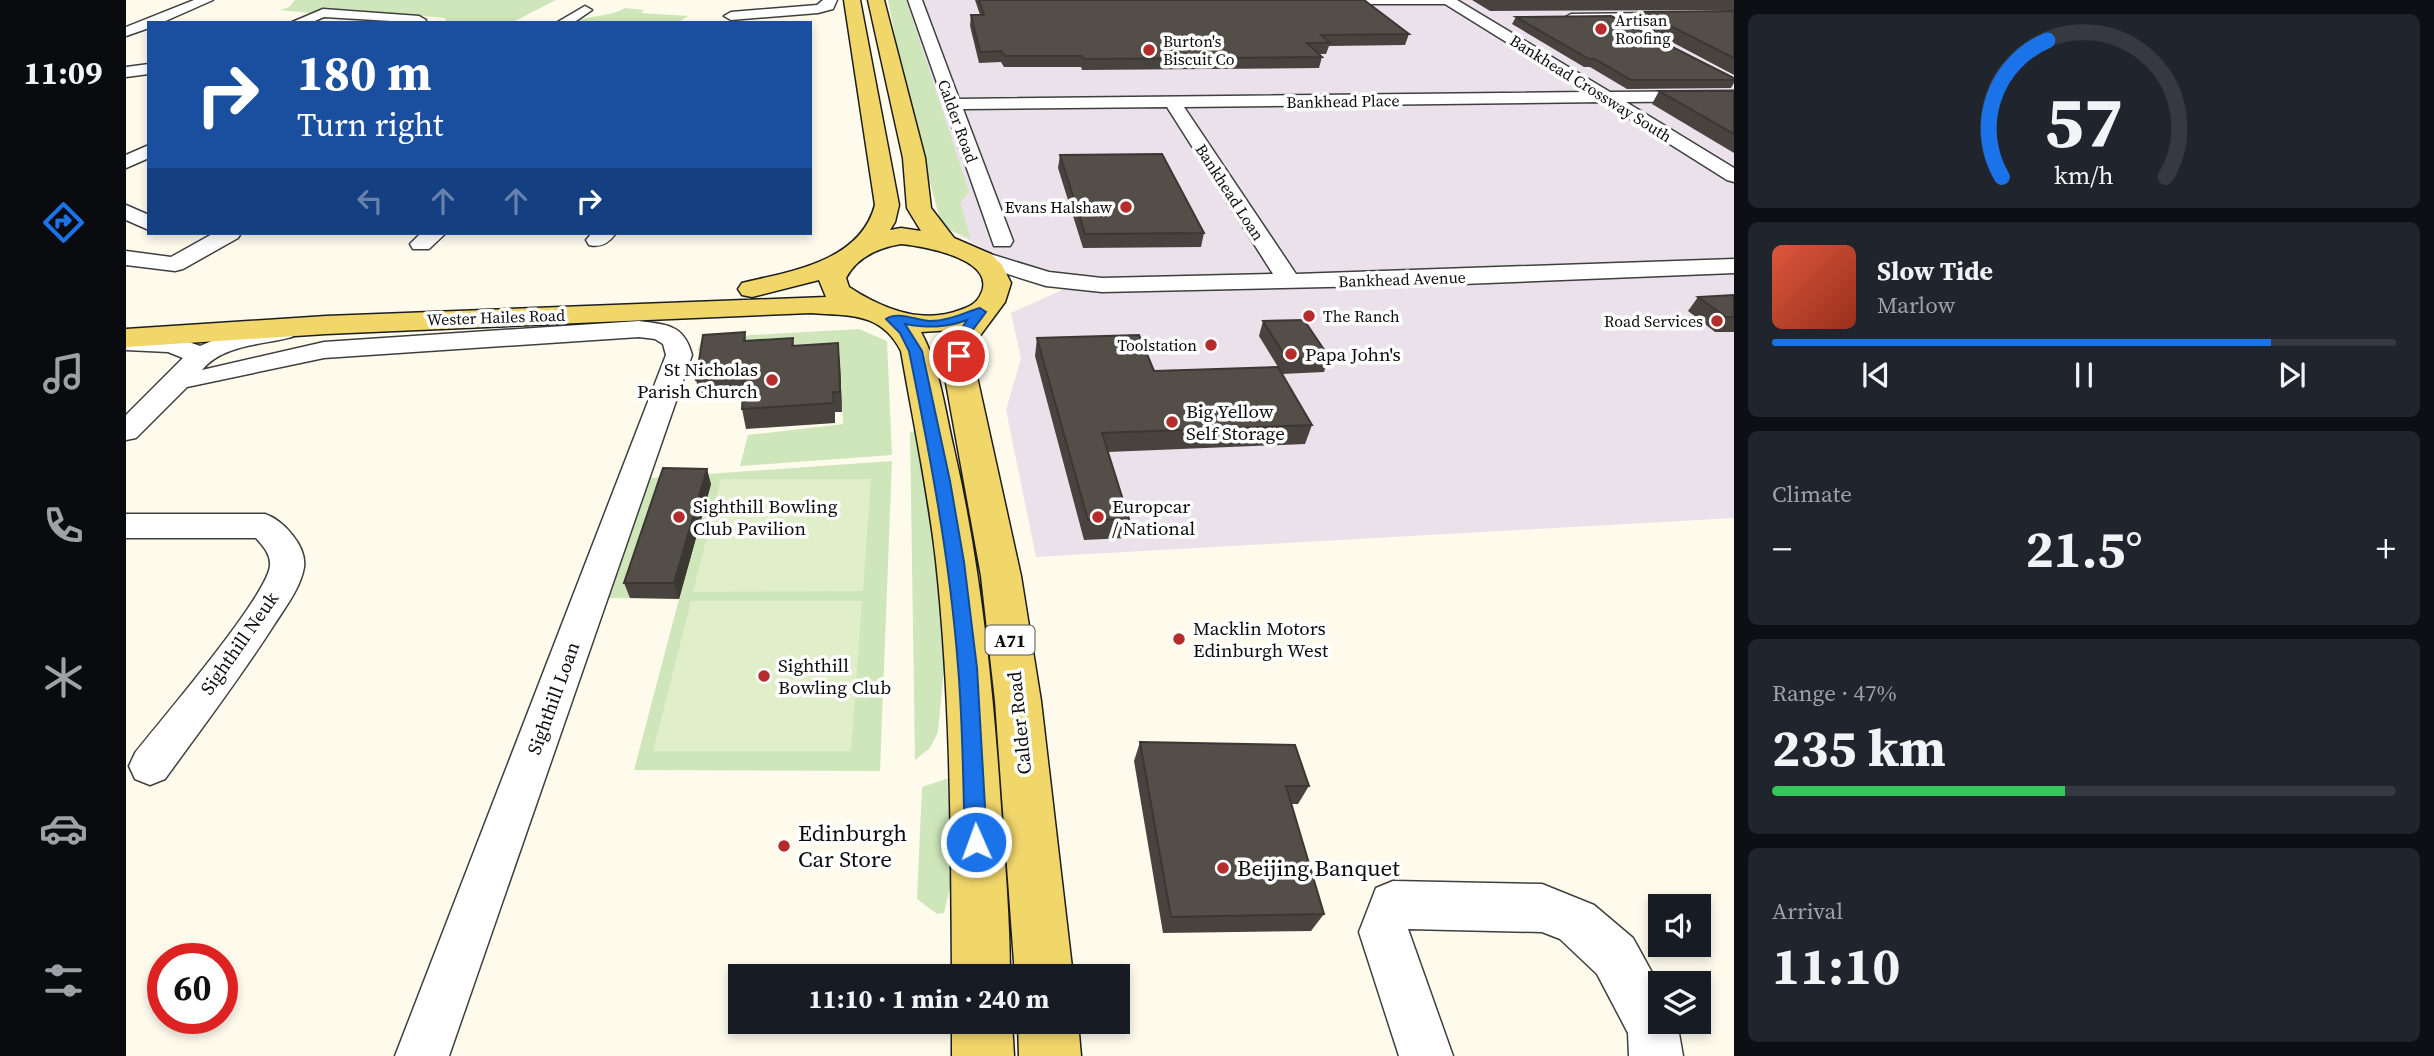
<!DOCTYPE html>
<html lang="en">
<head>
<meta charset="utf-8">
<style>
  :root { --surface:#171b24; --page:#20242c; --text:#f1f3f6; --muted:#9ea1a6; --line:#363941; --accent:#1a73e8 }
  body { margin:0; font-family:"Source Serif 4",serif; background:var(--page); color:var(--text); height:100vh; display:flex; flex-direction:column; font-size:26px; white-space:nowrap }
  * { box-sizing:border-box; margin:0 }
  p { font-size:23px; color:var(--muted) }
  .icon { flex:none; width:38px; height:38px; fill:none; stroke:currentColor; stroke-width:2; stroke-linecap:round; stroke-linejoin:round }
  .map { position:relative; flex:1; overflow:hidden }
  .panel { display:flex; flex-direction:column; gap:14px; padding:14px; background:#0d0f14; width:700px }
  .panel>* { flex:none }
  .top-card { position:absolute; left:21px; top:21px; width:665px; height:214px; border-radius:0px; box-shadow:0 4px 10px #0003; background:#1a4fa0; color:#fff; overflow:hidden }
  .fabs { position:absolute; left:1522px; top:894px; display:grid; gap:14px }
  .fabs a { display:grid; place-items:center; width:63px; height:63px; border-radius:0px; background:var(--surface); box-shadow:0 4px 10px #0003; font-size:35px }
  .speed { position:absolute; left:21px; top:943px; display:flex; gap:14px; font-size:35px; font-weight:700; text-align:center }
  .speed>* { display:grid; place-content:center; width:91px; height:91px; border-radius:50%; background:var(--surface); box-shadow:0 4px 10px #0003; line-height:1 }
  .speed .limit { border:10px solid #d22; background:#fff; color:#111 }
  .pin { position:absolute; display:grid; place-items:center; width:60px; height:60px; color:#fff; margin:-30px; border:4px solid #fff; border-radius:50%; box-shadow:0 2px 7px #0007 }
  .me { position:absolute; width:77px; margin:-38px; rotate:358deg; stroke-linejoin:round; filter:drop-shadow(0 0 5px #0008) }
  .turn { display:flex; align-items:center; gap:24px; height:147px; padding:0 35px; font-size:32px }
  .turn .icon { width:91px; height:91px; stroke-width:2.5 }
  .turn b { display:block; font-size:49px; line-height:60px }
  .lanes { display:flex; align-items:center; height:66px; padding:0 35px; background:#0003; justify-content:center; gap:35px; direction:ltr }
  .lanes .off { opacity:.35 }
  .big { font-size:52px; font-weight:700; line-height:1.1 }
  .panel .card { flex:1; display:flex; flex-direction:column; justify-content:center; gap:10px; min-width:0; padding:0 24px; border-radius:10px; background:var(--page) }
  .panel .dial { align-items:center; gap:0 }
  .dial svg { height:182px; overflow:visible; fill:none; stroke:var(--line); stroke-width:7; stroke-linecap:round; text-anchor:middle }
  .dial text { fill:var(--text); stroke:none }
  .song { display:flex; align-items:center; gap:21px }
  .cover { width:84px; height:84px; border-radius:10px; background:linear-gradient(135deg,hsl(10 70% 55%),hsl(10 70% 35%)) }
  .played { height:7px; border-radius:4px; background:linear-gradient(90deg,var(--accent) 80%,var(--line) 80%) }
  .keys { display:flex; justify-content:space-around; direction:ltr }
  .heat { display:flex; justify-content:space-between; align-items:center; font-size:38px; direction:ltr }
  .charge { height:10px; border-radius:5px; background:linear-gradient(90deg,#34c759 47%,var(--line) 0) }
  .trip { position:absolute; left:602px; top:964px; width:402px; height:70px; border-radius:0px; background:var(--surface); box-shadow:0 4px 10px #0003; font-weight:700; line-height:70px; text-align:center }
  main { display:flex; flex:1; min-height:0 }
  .tab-bar { display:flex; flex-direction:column; width:126px; justify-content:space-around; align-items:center; background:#090b0e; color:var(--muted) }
  .tab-bar .icon { width:49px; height:49px }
  .tab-bar .on { color:var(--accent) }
  .tab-bar b { font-size:32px; color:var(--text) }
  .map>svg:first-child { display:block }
  .industrial { fill:#eae1eb }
  .green { fill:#cee6b9 }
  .pitch { fill:#e0eeca }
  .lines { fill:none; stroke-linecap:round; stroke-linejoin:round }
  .minor-casing { stroke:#3f3f3f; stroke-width:3 }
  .major-casing { stroke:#1d1d1d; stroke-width:3 }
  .minor { fill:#fff; fill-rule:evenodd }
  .major { fill:#f1d66a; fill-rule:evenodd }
  .wall { fill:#48433f }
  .shaded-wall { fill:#3b3733 }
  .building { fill:#544e49; stroke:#3b3733; stroke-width:2 }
  .route { fill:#1a73e8; stroke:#114b97; stroke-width:2 }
  .poi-dot { fill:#b42c2c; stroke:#fff; stroke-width:2.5 }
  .labels { text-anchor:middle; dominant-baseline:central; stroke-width:7; stroke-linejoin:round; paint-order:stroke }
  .far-poi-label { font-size:16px; fill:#0c0c0c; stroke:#fff; text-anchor:start }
  .far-street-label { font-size:16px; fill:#0c0c0c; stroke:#fff }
  .shield { fill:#fff; stroke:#555; stroke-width:2 }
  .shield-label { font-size:18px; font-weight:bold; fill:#0c0c0c }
  .poi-label { font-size:19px; fill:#0c0c0c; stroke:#fff; text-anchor:start }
  .street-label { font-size:19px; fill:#0c0c0c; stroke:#fff }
  .near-poi-label { font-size:23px; fill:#0c0c0c; stroke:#fff; text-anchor:start }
</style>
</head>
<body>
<main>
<nav class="tab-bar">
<b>11:09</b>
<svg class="icon on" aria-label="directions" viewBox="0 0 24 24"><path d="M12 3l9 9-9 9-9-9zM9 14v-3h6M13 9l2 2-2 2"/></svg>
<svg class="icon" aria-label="music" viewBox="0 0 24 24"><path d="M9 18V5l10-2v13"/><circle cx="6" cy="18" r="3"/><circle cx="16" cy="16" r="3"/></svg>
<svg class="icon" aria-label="phone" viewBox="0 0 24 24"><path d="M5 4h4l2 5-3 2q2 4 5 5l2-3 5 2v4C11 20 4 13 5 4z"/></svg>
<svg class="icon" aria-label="climate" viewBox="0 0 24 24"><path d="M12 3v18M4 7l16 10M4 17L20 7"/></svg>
<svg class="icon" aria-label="car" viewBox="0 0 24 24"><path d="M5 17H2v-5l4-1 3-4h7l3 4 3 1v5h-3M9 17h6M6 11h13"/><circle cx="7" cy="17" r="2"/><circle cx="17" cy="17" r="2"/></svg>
<svg class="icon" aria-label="filters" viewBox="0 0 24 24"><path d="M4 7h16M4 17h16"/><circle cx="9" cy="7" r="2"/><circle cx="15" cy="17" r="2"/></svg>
</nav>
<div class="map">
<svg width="1608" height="1056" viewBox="0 0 1608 1056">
  <rect width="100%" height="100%" fill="#fefbed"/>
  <path class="industrial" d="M762,0H1608V518L910,557L880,410L895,358L885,313L949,284L882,262L824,230Z"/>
  <g class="green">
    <path d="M169,0H430L387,22L327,23L321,22L319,18L221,9H195L184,13L154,10L163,7Z"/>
    <path d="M762,0H780L843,192L834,202L845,239L824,230L815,223L780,94Z"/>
    <path d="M499,8L518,10L515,13L562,16L551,23H446C463,14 482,18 499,8Z"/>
    <path d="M733,329L761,341L766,455L614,466L622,435L717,424L714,363L621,352L571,351L575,341L625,335Z"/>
    <path d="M788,431L799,445L820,646L812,732L804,748L789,760L784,432Z"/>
    <path d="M766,461L754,771L508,770L553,599L482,598L524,478Z"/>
    <path d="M823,778L827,786L825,884L818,913L811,914L791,899L796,787Z"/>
  </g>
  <g class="pitch">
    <path d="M595,479H745L737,591L567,592Z"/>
    <path d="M565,601H736L725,751H527Z"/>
  </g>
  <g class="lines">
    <defs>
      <g id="minor">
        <path d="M68,0H87L35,23H23V28L0,36V27Z"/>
        <path d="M697,0H711L707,9L692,13L605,20L598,16L605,12L691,5Z"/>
        <path d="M782,0H796L833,99L1461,92L1319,4H1157L1150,0H1331L1484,92L1608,91V101L1500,102L1608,168V182L1601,180L1477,102L1058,107L1170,274L1608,259V273L1336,284L976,292L920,286L840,261L837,256L840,251L848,249L923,272L976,278L1147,274L1041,107L837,109L887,241L884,246H868Z"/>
        <path d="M459,6L466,10L447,23H430Z"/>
        <path d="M197,9L293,16L300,20L298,23L198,17L184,23H164Z"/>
        <path d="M1608,12V20L1445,22L1438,18L1445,14Z"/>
        <path d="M23,64V74L0,77V67Z"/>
        <path d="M23,145V158L0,168V155Z"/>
        <path d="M0,205L23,215V230L0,220Z"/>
        <path d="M88,233H115L112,238L57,269L49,271L0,265V251L45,257Z"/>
        <path d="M295,233H320L303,249H287L284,244Z"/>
        <path d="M466,233H490C483,243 475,248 463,245L460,240Z"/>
        <path d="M513,321C541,325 558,324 566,355L323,1056H269L540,355L537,344L529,339L513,337L198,358L61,387L10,438L0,440V415L57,358L42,352L0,350V334L46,336L74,346C101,335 137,319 166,327L170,332L166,337C137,345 97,344 76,370L198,342Z"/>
        <path d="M0,514H139C157,520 181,546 178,567C175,587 159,608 148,625C114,678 76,728 39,779L24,785L9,779L3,766L9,753C34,721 140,598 144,566C145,554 137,546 130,538H0Z"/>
        <path d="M1267,881L1416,884L1468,905L1507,938L1535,989V1022H1551L1557,1056H1503L1502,1033L1471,974L1434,939L1416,932L1282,929L1327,1056H1273L1233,932L1250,888Z"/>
      </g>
      <g id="major">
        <path d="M718,0H734L773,205L769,222L764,230L775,228L795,231L781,208L777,158L742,0H758L799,158L805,208L828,238L865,254L876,265L885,283L879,302L850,341V372L895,576L915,701L947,976H889L869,701L855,576L818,372L820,341L827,330L795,332C814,367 819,411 828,449C855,567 867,687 875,807C879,863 884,920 884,976H826C825,838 825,699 810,561C802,490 787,421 775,351C755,312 724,316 685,313L200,334L0,347V329L200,316L700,297L693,280L626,297L616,295L612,289L616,283C665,271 734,262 749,205ZM775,244C797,246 879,260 852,299C849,304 840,308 834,310C796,325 755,308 723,287L720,278C731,257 752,248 775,244Z"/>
        <path d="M826,1022H886L888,1056H826Z"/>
        <path d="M892,1022H952L955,1056H893Z"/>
      </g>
    </defs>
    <use href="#minor" class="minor-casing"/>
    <use href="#major" class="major-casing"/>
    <use href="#minor" class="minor"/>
    <use href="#major" class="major"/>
  </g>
  <g class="wall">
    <path d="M849,0H1238L1283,34L1279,45L1203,46L1200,54H1193L1196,57L1193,68L956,70L955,67H878L875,62L853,63L844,26L845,15H854Z"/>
    <path d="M1346,0H1608V10L1364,11Z"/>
    <path d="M1608,11V75L1512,24L1517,12Z"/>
    <path d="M1390,17L1608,78V83L1605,88L1501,89L1464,67H1458L1386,24Z"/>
    <path d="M1533,91H1608V153L1526,104Z"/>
    <path d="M934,155L1078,233L1075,247L957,248L932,168Z"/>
    <path d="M1608,295V332H1589L1562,311L1572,297Z"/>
    <path d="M1137,321L1203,357L1198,372L1156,374L1186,425L1179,444L982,452L1003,519L999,538L958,540L909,356L911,338L1028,371L1152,367L1133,336Z"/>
    <path d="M619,332L620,341L667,338L668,345L714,363L716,412H709V423L620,429L616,409L617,397L575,399L570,380Z"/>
    <path d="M585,484L553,599L504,598L498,583Z"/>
    <path d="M1014,742L1183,786L1172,804H1165L1198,914L1185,931L1037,933L1008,761Z"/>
  </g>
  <g class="shaded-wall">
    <path d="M712,343L714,363L716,412L714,392Z"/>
    <path d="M581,469L585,484L553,599L548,583Z"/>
  </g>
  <g class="building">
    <path d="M853,0H1238L1283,34L1195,35L1204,43H1181L1196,57L958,59L956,56H879L875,51L854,52L845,15H858Z"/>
    <path d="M1608,11V58L1517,12Z"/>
    <path d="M1485,16L1608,78V80H1505L1469,59H1463L1390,17Z"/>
    <path d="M1533,91H1608V134Z"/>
    <path d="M1036,154L1078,233L959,234L934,155Z"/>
    <path d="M1608,295V317H1600L1572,297Z"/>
    <path d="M1178,320L1203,357L1161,359L1137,321Z"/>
    <path d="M619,332L618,341L667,338L666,346L712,343L714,392H707L708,403L616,409L618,377L570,380L577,335Z"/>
    <path d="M1013,335L1028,371L1152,367L1186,425L976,433L1003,519L962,520L911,338Z"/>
    <path d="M537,468L581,469L548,583H498Z"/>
    <path d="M1014,742L1169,745L1183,786H1160L1198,914L1045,917Z"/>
  </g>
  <path class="route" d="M854,308L860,312L846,331L839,356L833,360L826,356L828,341L841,320C819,328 802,328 779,324L796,351L824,481L838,562L851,668L861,842L857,849L850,853L842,849L839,842C837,784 837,725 832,666C824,560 804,455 783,351L774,333L760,319C770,311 790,320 804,321C822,321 837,313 854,308Z"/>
  <g class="poi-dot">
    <circle cx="1475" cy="29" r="7"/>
    <circle cx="1023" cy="50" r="7"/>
    <circle cx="1000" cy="207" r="7"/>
    <circle cx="1183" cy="316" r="7"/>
    <circle cx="1591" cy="321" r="7"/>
    <circle cx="1085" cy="345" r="7"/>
    <circle cx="1165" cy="354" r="7"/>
    <circle cx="646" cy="380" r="7"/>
    <circle cx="1046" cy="422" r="7"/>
    <circle cx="553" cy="517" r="7"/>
    <circle cx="972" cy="517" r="7"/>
    <circle cx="1053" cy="639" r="7"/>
    <circle cx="638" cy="676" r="7"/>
    <circle cx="658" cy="846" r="7"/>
    <circle cx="1097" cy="868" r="7"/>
  </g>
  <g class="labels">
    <g class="far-poi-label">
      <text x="1489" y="20">Artisan<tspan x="1489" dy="18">Roofing</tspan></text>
      <text x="1037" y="41">Burton's<tspan x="1037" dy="18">Biscuit Co</tspan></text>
      <text x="986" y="207" text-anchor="end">Evans Halshaw</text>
      <text x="1197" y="316">The Ranch</text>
      <text x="1577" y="321" text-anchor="end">Road Services</text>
      <text x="1071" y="345" text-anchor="end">Toolstation</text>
    </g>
    <g class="far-street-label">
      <text transform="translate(1465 88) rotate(32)">Bankhead Crossway South</text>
      <text transform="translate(1217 101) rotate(-1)">Bankhead Place</text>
      <text transform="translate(832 121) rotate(70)">Calder Road</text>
      <text transform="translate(1104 192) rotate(57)">Bankhead Loan</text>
      <text transform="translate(1276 279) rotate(-2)">Bankhead Avenue</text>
      <text transform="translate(370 317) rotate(-2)">Wester Hailes Road</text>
    </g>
    <rect class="shield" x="859.5" y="625.5" width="49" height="29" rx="5"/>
    <g class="shield-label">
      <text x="884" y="640">A71</text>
    </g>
    <g class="poi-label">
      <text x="1179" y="354">Papa John's</text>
      <text x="632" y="369" text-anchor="end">St Nicholas<tspan x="632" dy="22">Parish Church</tspan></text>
      <text x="1060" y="411">Big Yellow<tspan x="1060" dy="22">Self Storage</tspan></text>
      <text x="567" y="506">Sighthill Bowling<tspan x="567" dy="22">Club Pavilion</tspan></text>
      <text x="986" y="506">Europcar<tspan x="986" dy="22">/ National</tspan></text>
      <text x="1067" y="628">Macklin Motors<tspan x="1067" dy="22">Edinburgh West</tspan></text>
      <text x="652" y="665">Sighthill<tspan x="652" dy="22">Bowling Club</tspan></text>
    </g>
    <g class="street-label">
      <text transform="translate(113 643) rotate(-55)">Sighthill Neuk</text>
      <text transform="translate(427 698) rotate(-70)">Sighthill Loan</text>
      <text transform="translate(893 723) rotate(-96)">Calder Road</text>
    </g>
    <g class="near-poi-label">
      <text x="672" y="833">Edinburgh<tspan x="672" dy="26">Car Store</tspan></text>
      <text x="1111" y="868">Beijing Banquet</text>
    </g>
  </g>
</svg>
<div class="fabs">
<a><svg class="icon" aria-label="sound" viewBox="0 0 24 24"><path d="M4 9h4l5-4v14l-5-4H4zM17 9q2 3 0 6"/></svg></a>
<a><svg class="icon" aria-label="layers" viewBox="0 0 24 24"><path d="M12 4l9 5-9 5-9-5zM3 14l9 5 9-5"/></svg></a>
</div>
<div class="speed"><div class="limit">60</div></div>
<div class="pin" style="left:833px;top:356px;background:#d93025"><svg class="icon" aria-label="arrive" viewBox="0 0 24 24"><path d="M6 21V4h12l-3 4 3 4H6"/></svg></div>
<svg class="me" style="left:850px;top:842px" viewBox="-20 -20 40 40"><circle r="17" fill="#1a73e8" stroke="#fff" stroke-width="3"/><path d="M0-11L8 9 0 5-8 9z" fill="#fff"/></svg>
<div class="trip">11:10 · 1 min · 240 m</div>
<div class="top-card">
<div class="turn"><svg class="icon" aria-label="right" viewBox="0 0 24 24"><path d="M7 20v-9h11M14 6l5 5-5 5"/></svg><div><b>180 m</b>Turn right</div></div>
<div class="lanes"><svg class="icon off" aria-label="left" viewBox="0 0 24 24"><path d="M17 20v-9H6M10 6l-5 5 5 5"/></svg><svg class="icon off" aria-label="ahead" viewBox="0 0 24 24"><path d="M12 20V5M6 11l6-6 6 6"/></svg><svg class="icon off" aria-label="ahead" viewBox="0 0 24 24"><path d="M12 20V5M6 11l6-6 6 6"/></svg><svg class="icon" aria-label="right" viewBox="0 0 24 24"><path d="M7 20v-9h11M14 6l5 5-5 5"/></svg></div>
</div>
</div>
<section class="panel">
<div class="card dial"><svg viewBox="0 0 100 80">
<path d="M14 69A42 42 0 1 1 86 69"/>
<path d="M14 69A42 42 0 0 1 34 9" stroke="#1a73e8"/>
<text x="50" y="56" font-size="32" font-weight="700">57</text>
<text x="50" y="72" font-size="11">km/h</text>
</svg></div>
<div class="card">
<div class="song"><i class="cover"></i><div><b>Slow Tide</b><p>Marlow</p></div></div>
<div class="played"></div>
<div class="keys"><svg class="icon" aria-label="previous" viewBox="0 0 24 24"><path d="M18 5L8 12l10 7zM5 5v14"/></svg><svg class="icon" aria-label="pause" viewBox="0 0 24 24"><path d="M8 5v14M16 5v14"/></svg><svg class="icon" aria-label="next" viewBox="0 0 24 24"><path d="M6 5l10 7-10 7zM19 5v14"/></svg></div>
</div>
<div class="card"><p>Climate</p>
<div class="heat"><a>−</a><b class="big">21.5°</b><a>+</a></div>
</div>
<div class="card"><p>Range · 47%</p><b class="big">235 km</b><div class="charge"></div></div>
<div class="card"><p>Arrival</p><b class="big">11:10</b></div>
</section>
</main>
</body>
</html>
